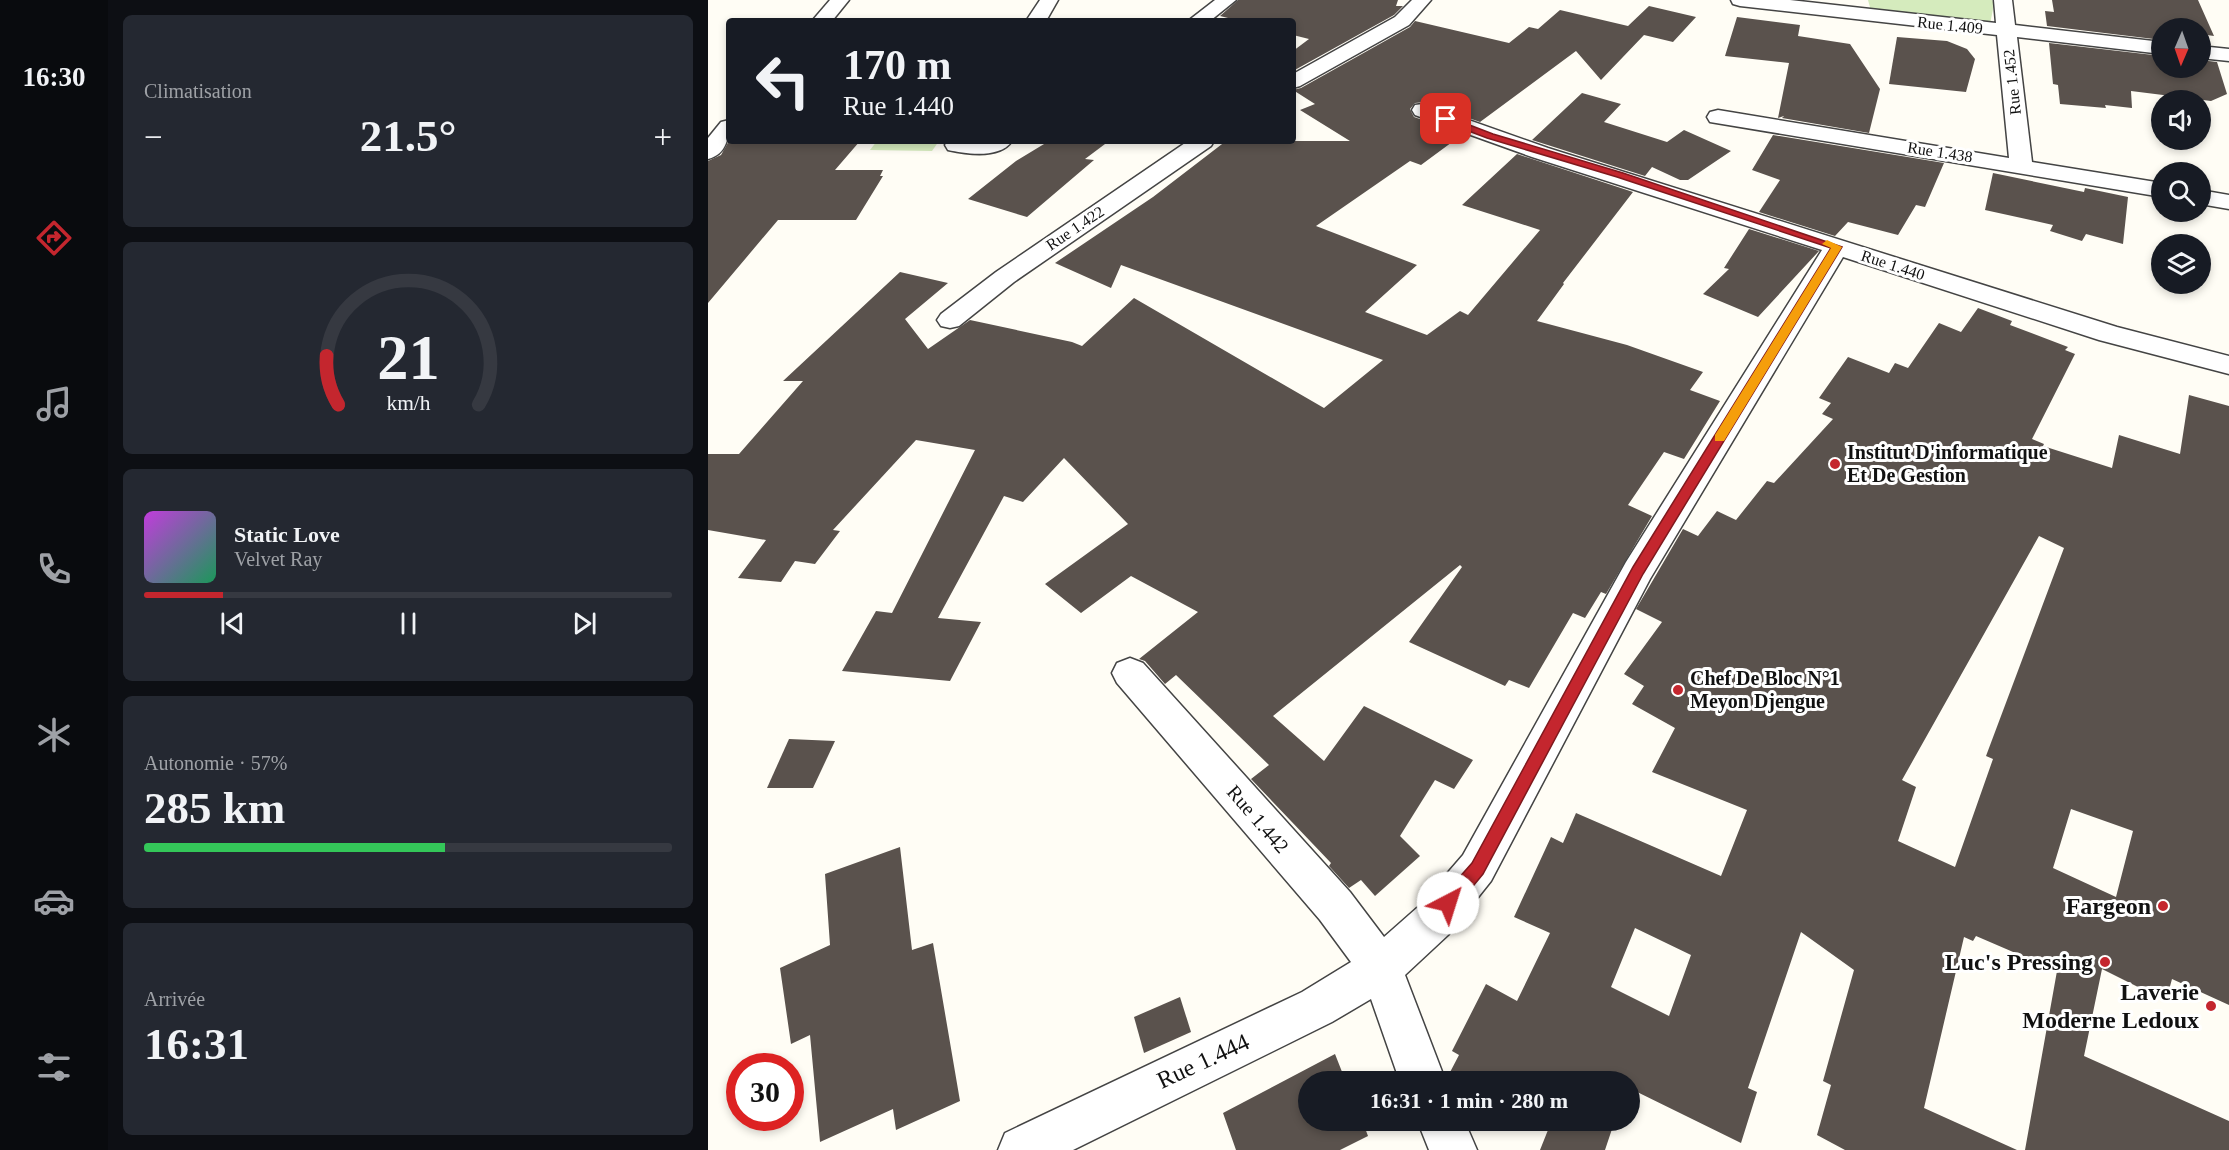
<!DOCTYPE html>
<html lang="fr">
<head>
<meta charset="utf-8">
<style>
  :root { --surface:#171b24; --page:#242831; --text:#f1f3f6; --muted:#9ea1a6; --line:#363941; --accent:#c4262e }
  body { margin:0; font-family:"Times New Roman",serif; background:var(--page); color:var(--text); height:100vh; display:flex; flex-direction:column; font-size:22px; white-space:nowrap }
  * { box-sizing:border-box; margin:0 }
  p { font-size:20px; color:var(--muted) }
  .icon { flex:none; width:33px; height:33px; fill:none; stroke:currentColor; stroke-width:2; stroke-linecap:round; stroke-linejoin:round }
  .map { position:relative; flex:1; overflow:hidden }
  .drawer { display:flex; flex-direction:column; gap:15px; padding:15px; background:#0d0f14; width:600px }
  .drawer>* { flex:none }
  .top-card { position:absolute; left:18px; top:18px; width:570px; height:126px; border-radius:6px; box-shadow:0 3px 9px #0003; background:#171b24; color:var(--text); overflow:hidden }
  .needle { width:39px; rotate:182deg }
  .fabs { position:absolute; left:1443px; top:18px; display:grid; gap:12px }
  .fabs a { display:grid; place-items:center; width:60px; height:60px; border-radius:50%; background:var(--surface); box-shadow:0 3px 9px #0003; font-size:30px }
  .speed { position:absolute; left:18px; top:1053px; display:flex; gap:12px; font-size:30px; font-weight:700; text-align:center }
  .speed>* { display:grid; place-content:center; width:78px; height:78px; border-radius:50%; background:var(--surface); box-shadow:0 3px 9px #0003; line-height:1 }
  .speed .limit { border:9px solid #d22; background:#fff; color:#111 }
  .pin { position:absolute; display:grid; place-items:center; width:51px; height:51px; color:#fff; margin:-26px; border-radius:12px; box-shadow:0 3px 9px #0006 }
  .me { position:absolute; width:66px; margin:-33px; rotate:40deg; stroke-linejoin:round; filter:drop-shadow(0 0 4px #0008) }
  .turn { display:flex; align-items:center; gap:21px; height:126px; padding:0 18px; font-size:27px }
  .turn .icon { width:78px; height:78px; stroke-width:2.5 }
  .turn b { display:block; font-size:42px; line-height:51px }
  .big { font-size:45px; font-weight:700; line-height:1.1 }
  .drawer .card { flex:1; display:flex; flex-direction:column; justify-content:center; gap:9px; min-width:0; padding:0 21px; border-radius:9px; background:var(--page) }
  .drawer .dial { align-items:center; gap:0 }
  .dial svg { height:156px; overflow:visible; fill:none; stroke:var(--line); stroke-width:7; stroke-linecap:round; text-anchor:middle }
  .dial text { fill:var(--text); stroke:none }
  .song { display:flex; align-items:center; gap:18px }
  .cover { width:72px; height:72px; border-radius:9px; background:linear-gradient(135deg,hsl(290 70% 55%),hsl(150 70% 35%)) }
  .played { height:6px; border-radius:3px; background:linear-gradient(90deg,var(--accent) 15%,var(--line) 15%) }
  .keys { display:flex; justify-content:space-around; direction:ltr }
  .heat { display:flex; justify-content:space-between; align-items:center; font-size:33px; direction:ltr }
  .charge { height:9px; border-radius:4px; background:linear-gradient(90deg,#34c759 57%,var(--line) 0) }
  .trip { position:absolute; left:590px; top:1071px; width:342px; height:60px; border-radius:30px; background:var(--surface); box-shadow:0 3px 9px #0003; font-weight:700; line-height:60px; text-align:center }
  main { display:flex; flex:1; min-height:0 }
  .tabs { display:flex; flex-direction:column; width:108px; justify-content:space-around; align-items:center; background:#090b0e; color:var(--muted) }
  .tabs .icon { width:42px; height:42px }
  .tabs .selected { color:var(--accent) }
  .tabs b { font-size:27px; color:var(--text) }
  .map>svg:first-child { display:block }
  .green { fill:#d5ebbd }
  .building { fill:#5a524d; fill-rule:evenodd }
  .lines { fill:none; stroke-linecap:round; stroke-linejoin:round }
  .minor-casing { stroke:#444; stroke-width:3 }
  .minor { fill:#fff; fill-rule:evenodd }
  .route { fill:#c4262e; stroke:#7f191e; stroke-width:1.5 }
  .slow { fill:#f59e0b }
  .poi-dot { fill:#c4262e; stroke:#fff; stroke-width:2 }
  .labels { text-anchor:middle; dominant-baseline:central; stroke-width:6; stroke-linejoin:round; paint-order:stroke }
  .far-street-label { font-size:16px; fill:#111; stroke:#fff }
  .poi-label { font-size:20px; font-weight:bold; fill:#111; stroke:#fff; text-anchor:start }
  .street-label { font-size:20px; fill:#111; stroke:#fff }
  .near-poi-label { font-size:24px; font-weight:bold; fill:#111; stroke:#fff; text-anchor:end }
  .near-street-label { font-size:24px; fill:#111; stroke:#fff }
</style>
</head>
<body>
<main>
<nav class="tabs">
<b>16:30</b>
<svg class="icon selected" aria-label="directions" viewBox="0 0 24 24"><path d="M12 3l9 9-9 9-9-9zM9 14v-3h6M13 9l2 2-2 2"/></svg>
<svg class="icon" aria-label="music" viewBox="0 0 24 24"><path d="M9 18V5l10-2v13"/><circle cx="6" cy="18" r="3"/><circle cx="16" cy="16" r="3"/></svg>
<svg class="icon" aria-label="phone" viewBox="0 0 24 24"><path d="M5 4h4l2 5-3 2q2 4 5 5l2-3 5 2v4C11 20 4 13 5 4z"/></svg>
<svg class="icon" aria-label="climate" viewBox="0 0 24 24"><path d="M12 3v18M4 7l16 10M4 17L20 7"/></svg>
<svg class="icon" aria-label="car" viewBox="0 0 24 24"><path d="M5 17H2v-5l4-1 3-4h7l3 4 3 1v5h-3M9 17h6M6 11h13"/><circle cx="7" cy="17" r="2"/><circle cx="17" cy="17" r="2"/></svg>
<svg class="icon" aria-label="filters" viewBox="0 0 24 24"><path d="M4 7h16M4 17h16"/><circle cx="9" cy="7" r="2"/><circle cx="15" cy="17" r="2"/></svg>
</nav>
<section class="drawer">
<div class="card"><p>Climatisation</p>
<div class="heat"><a>−</a><b class="big">21.5°</b><a>+</a></div>
</div>
<div class="card dial"><svg viewBox="0 0 100 80">
<path d="M14 69A42 42 0 1 1 86 69"/>
<path d="M14 69A42 42 0 0 1 8 44" stroke="#c4262e"/>
<text x="50" y="56" font-size="32" font-weight="700">21</text>
<text x="50" y="72" font-size="11">km/h</text>
</svg></div>
<div class="card">
<div class="song"><i class="cover"></i><div><b>Static Love</b><p>Velvet Ray</p></div></div>
<div class="played"></div>
<div class="keys"><svg class="icon" aria-label="previous" viewBox="0 0 24 24"><path d="M18 5L8 12l10 7zM5 5v14"/></svg><svg class="icon" aria-label="pause" viewBox="0 0 24 24"><path d="M8 5v14M16 5v14"/></svg><svg class="icon" aria-label="next" viewBox="0 0 24 24"><path d="M6 5l10 7-10 7zM19 5v14"/></svg></div>
</div>
<div class="card"><p>Autonomie · 57%</p><b class="big">285 km</b><div class="charge"></div></div>
<div class="card"><p>Arrivée</p><b class="big">16:31</b></div>
</section>
<div class="map">
<svg width="1521" height="1150" viewBox="0 0 1521 1150">
  <rect width="100%" height="100%" fill="#fffdf5"/>
  <g class="green">
    <path d="M1160,0H1284L1286,4L1282,24L1163,11Z"/>
    <path d="M169,141H231L224,151L162,150Z"/>
  </g>
  <g class="building">
    <path d="M530,0H690L688,6H695L686,15L585,71V51L601,39L585,35V21H532L512,16Z"/>
    <path d="M1344,0H1490L1506,36L1499,35L1503,45L1492,44V28H1454V40L1339,26L1337,11L1346,12Z"/>
    <path d="M941,6L988,17L965,42L936,35L893,80L868,51L772,122L716,102L707,103L702,109L706,117L755,134L713,165L702,161L608,226L709,265L657,312L719,335L752,311L760,315L832,230L754,205L809,154L925,192L855,283L856,284L829,321L919,345L995,372L982,390L1012,401L976,459L956,452L920,505L944,516L898,594L893,592L877,618L865,613L821,688L801,680L797,686L701,642L754,567L752,565L565,716L616,761L656,706L765,760L746,789L727,780L692,836L712,856L667,896L653,880L641,888L621,866L623,863L543,779L561,765L468,675L457,684L437,661L431,659L490,612L423,576L373,613L337,584L420,524L356,458L315,502L296,496L230,618L273,622L242,681L134,671L168,611L184,613L267,450L208,440L125,530L132,531L107,564L87,561L73,582L30,578L58,540L0,530V454H31L95,381H75L192,272L240,283L197,319L220,349L262,320L364,342L374,346L426,298L616,408L675,360L413,265L403,288L347,263L445,197L518,141H642L592,110L607,104L585,90L593,88L702,27L707,21L801,43L821,27L830,29L852,10L920,26Z"/>
    <path d="M1029,17L1092,25L1090,36L1142,44L1172,89L1161,133L1074,118L1076,116L1070,118L1081,63L1017,56Z"/>
    <path d="M1189,37L1239,41L1259,49L1267,59L1258,92L1181,84Z"/>
    <path d="M1341,43L1454,56V68H1492V60L1509,62L1519,94L1503,101L1423,91L1424,108L1397,105L1398,108L1352,104L1350,85L1345,84Z"/>
    <path d="M874,93L913,104L896,122L959,142L976,130L1023,151L980,180H972L944,167L937,176L824,140Z"/>
    <path d="M1065,135L1236,163L1217,207L1208,205L1190,235L1140,222L1127,236L1051,212L1072,180L1044,170Z"/>
    <path d="M21,141H152L127,170H175L172,176H175L148,220H70L0,303V161L13,155Z"/>
    <path d="M341,141H401L377,159L386,160L319,217L260,199L308,161Z"/>
    <path d="M1285,173L1376,192L1377,188L1420,197L1415,244L1378,234L1374,241L1342,231L1345,225L1277,210Z"/>
    <path d="M1041,229L1111,251L1050,317L995,294L1021,269L1016,268Z"/>
    <path d="M1270,308L1304,321L1302,325L1360,347L1357,350L1367,354L1324,439L1336,444L1335,446L1404,468L1411,435L1472,454L1481,395L1521,406V1005L1464,979L1458,1001L1394,969L1376,1056L1521,1121V1150H1317L1349,971L1268,936L1265,941L1256,937L1216,1108L1309,1150H1137L1109,1135L1123,1085L1115,1081L1146,970L1093,932L1040,1088L1049,1092L1033,1143L921,1088V1082H740L739,1078L751,1055L744,1051L778,984L809,1001L842,933L806,917L843,837L855,843L868,813L1013,876L1039,810L944,772L967,728L924,704L936,686L916,674L954,622L928,609L975,529L990,536L1009,511L1028,520L1059,481L1066,483L1125,419L1114,414L1123,403L1111,398L1140,357L1181,373L1187,363L1200,368L1231,323L1253,332ZM1331,536L1356,548L1278,756L1285,759L1247,867L1190,841L1208,787L1194,780ZM1363,809L1425,831L1408,897L1345,868ZM927,928L983,955L961,1016L903,987Z"/>
    <path d="M81,739L127,741L105,788H59Z"/>
    <path d="M192,847L204,950L225,943L252,1101L188,1130L185,1109L112,1142L102,1035L83,1044L72,968L122,945L117,874Z"/>
    <path d="M472,997L483,1032L436,1053L426,1017Z"/>
    <path d="M627,1054L638,1082H600V1120H654L660,1136L632,1150H528L515,1113Z"/>
    <path d="M844,1120H907L897,1150H832Z"/>
  </g>
  <g class="lines">
    <defs>
      <g id="minor">
        <path d="M122,0H141L124,21H104Z"/>
        <path d="M332,0H350L338,21H318Z"/>
        <path d="M507,0H528L502,21H480Z"/>
        <path d="M704,0H723L701,25L592,86L585,88V74L687,17Z"/>
        <path d="M1023,0H1082L1288,23L1286,0H1304L1307,25L1454,42V54L1309,37L1324,162L1454,183V197L1002,122L999,117L1002,112L1010,110L1301,158L1289,35L1032,6L1025,4Z"/>
        <path d="M1492,46L1521,49V61L1492,58Z"/>
        <path d="M715,104L840,148L1409,327L1521,356V374L1391,340L1135,257L942,579L783,881L740,935L697,975L738,1082H692L663,999L624,1022L365,1150H290L297,1133L594,992L643,962L612,920L409,683L404,673L409,663L422,658L435,663L642,892L676,937L710,907L755,855L918,562L1114,250L824,157L707,115L704,110L707,105Z"/>
        <path d="M21,120C21,137 19,154 0,159V138L13,122Z"/>
        <path d="M240,141H304C292,159 258,154 240,150L237,145Z"/>
        <path d="M480,141H506L503,146L306,282L251,326L242,328L233,326L229,320L233,314L288,272Z"/>
        <path d="M1492,190L1521,195V209L1492,204Z"/>
        <path d="M709,1120H756L769,1150H721Z"/>
      </g>
    </defs>
    <use href="#minor" class="minor-casing"/>
    <use href="#minor" class="minor"/>
  </g>
  <path class="route" d="M738,116L785,134L915,173L1134,247L935,574L775,874L746,909L740,911L734,909L731,903L734,897L764,863L925,567L1123,248L909,177L779,138L734,121L733,119Z"/>
  <path class="slow" d="M1119,240L1134,247L1016,441H1007V435L1123,248L1114,244Z"/>
  <g class="poi-dot">
    <circle cx="1127" cy="464" r="6"/>
    <circle cx="970" cy="690" r="6"/>
    <circle cx="1455" cy="906" r="6"/>
    <circle cx="1397" cy="962" r="6"/>
    <circle cx="1503" cy="1006" r="6"/>
  </g>
  <g class="labels">
    <g class="far-street-label">
      <text transform="translate(1242 25) rotate(6)">Rue 1.409</text>
      <text transform="translate(1304 82) rotate(-96)">Rue 1.452</text>
      <text transform="translate(1232 152) rotate(9)">Rue 1.438</text>
      <text transform="translate(367 228) rotate(-34)">Rue 1.422</text>
      <text transform="translate(1185 265) rotate(18)">Rue 1.440</text>
    </g>
    <g class="poi-label">
      <text x="1139" y="452">Institut D'informatique<tspan x="1139" dy="23">Et De Gestion</tspan></text>
      <text x="982" y="678">Chef De Bloc N°1<tspan x="982" dy="23">Meyon Djengue</tspan></text>
    </g>
    <g class="street-label">
      <text transform="translate(550 819) rotate(49)">Rue 1.442</text>
    </g>
    <g class="near-poi-label">
      <text x="1443" y="906">Fargeon</text>
      <text x="1385" y="962">Luc's Pressing</text>
      <text x="1491" y="992">Laverie<tspan x="1491" dy="28">Moderne Ledoux</tspan></text>
    </g>
    <g class="near-street-label">
      <text transform="translate(495 1061) rotate(-25)">Rue 1.444</text>
    </g>
  </g>
</svg>
<div class="fabs">
<a><svg class="needle" viewBox="-14 -14 28 28"><path d="M0-13l5 13h-10z" fill="#e53935"/><path d="M0 13l5-13h-10z" fill="#9ea1a6"/></svg></a>
<a><svg class="icon" aria-label="sound" viewBox="0 0 24 24"><path d="M4 9h4l5-4v14l-5-4H4zM17 9q2 3 0 6"/></svg></a>
<a><svg class="icon" aria-label="search" viewBox="0 0 24 24"><circle cx="10" cy="10" r="6"/><path d="M15 15l6 6"/></svg></a>
<a><svg class="icon" aria-label="layers" viewBox="0 0 24 24"><path d="M12 4l9 5-9 5-9-5zM3 14l9 5 9-5"/></svg></a>
</div>
<div class="speed"><div class="limit">30</div></div>
<div class="pin" style="left:738px;top:119px;background:#d93025"><svg class="icon" aria-label="arrive" viewBox="0 0 24 24"><path d="M6 21V4h12l-3 4 3 4H6"/></svg></div>
<svg class="me" style="left:740px;top:903px" viewBox="-20 -20 40 40"><circle r="19" fill="#fff"/><path d="M0-13L10 11 0 6-10 11z" fill="#c4262e"/></svg>
<div class="trip">16:31 · 1 min · 280 m</div>
<div class="top-card">
<div class="turn"><svg class="icon" aria-label="left" viewBox="0 0 24 24"><path d="M17 20v-9H6M10 6l-5 5 5 5"/></svg><div><b>170 m</b>Rue 1.440</div></div>
</div>
</div>
</main>
</body>
</html>
